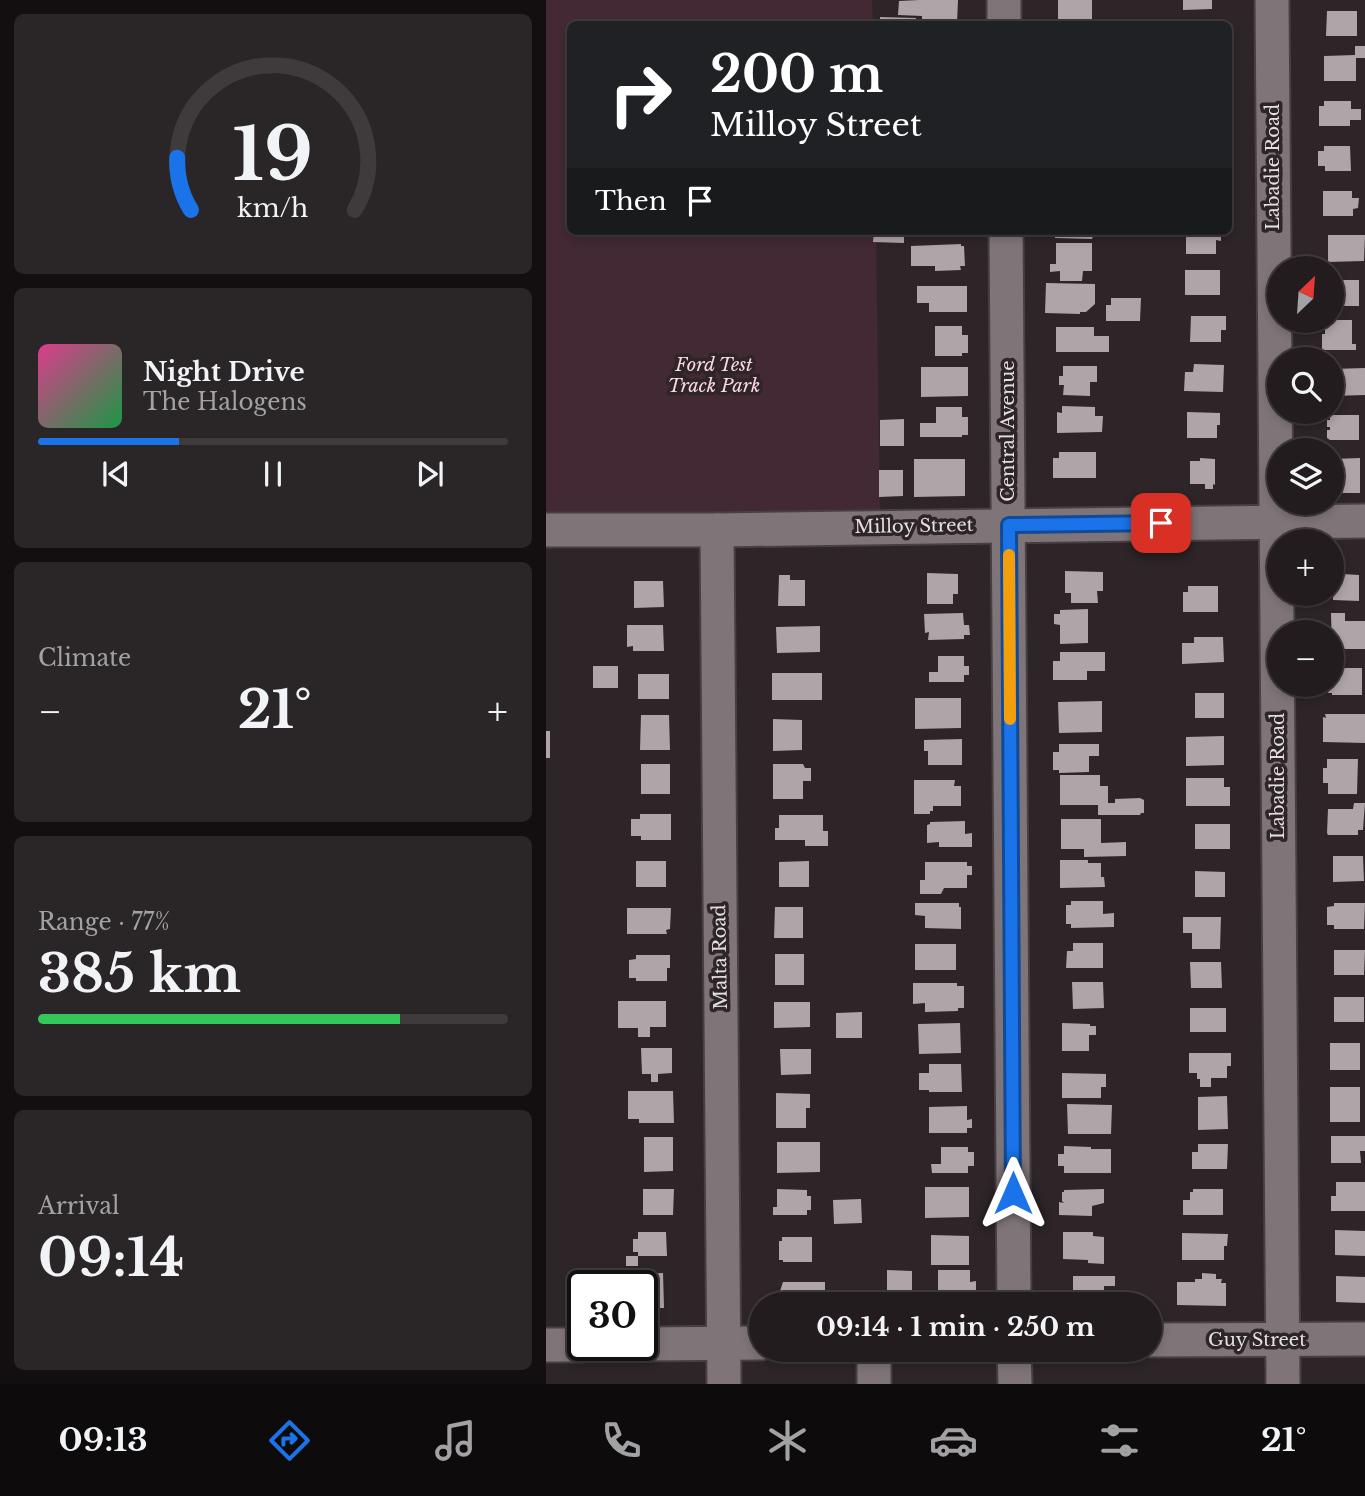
<!DOCTYPE html>
<html lang="en">
<head>
<meta charset="utf-8">
<style>
  :root { --surface:#221c1e; --page:#2a2527; --text:#f1f3f6; --muted:#a2a1a4; --line:#3f3a3c; --accent:#1a73e8 }
  body { margin:0; font-family:"Libre Baskerville",serif; background:var(--page); color:var(--text); height:100vh; display:flex; flex-direction:column; font-size:26px; white-space:nowrap }
  * { box-sizing:border-box; margin:0 }
  p { font-size:23px; color:var(--muted) }
  .icon { flex:none; width:38px; height:38px; fill:none; stroke:currentColor; stroke-width:2; stroke-linecap:round; stroke-linejoin:round }
  .map { position:relative; flex:1; overflow:hidden }
  .details { display:flex; flex-direction:column; gap:14px; padding:14px; background:#130f10; width:546px }
  .details>* { flex:none }
  .guide { position:absolute; left:21px; top:21px; width:665px; height:214px; border-radius:10px; box-shadow:0 4px 10px #0003,0 0 0 2px var(--line); background:#202124; color:#fff; overflow:hidden }
  .needle { width:46px; rotate:25deg }
  .fabs { position:absolute; left:721px; top:256px; display:grid; gap:14px }
  .fabs a { display:grid; place-items:center; width:77px; height:77px; border-radius:50%; background:var(--surface); box-shadow:0 4px 10px #0003,0 0 0 2px var(--line); font-size:35px }
  .speed { position:absolute; left:21px; top:1270px; display:flex; gap:14px; font-size:35px; font-weight:700; text-align:center }
  .speed>* { display:grid; place-content:center; width:91px; height:91px; border-radius:50%; background:var(--surface); box-shadow:0 4px 10px #0003,0 0 0 2px var(--line); line-height:1 }
  .speed .limit { border:4px solid #111; border-radius:10px; background:#fff; color:#111 }
  .pin { position:absolute; display:grid; place-items:center; width:60px; height:60px; color:#fff; margin:-30px; border-radius:14px; box-shadow:0 4px 10px #0006 }
  .me { position:absolute; width:77px; margin:-38px; rotate:0deg; stroke-linejoin:round; filter:drop-shadow(0 0 5px #0008) }
  .turn { display:flex; align-items:center; gap:24px; height:147px; padding:0 28px; font-size:32px }
  .turn .icon { width:91px; height:91px; stroke-width:2.5 }
  .turn b { display:block; font-size:49px; line-height:60px }
  .then { display:flex; align-items:center; height:66px; padding:0 28px; background:#0003; gap:14px; font-size:26px }
  .big { font-size:52px; font-weight:700; line-height:1.1 }
  .details .tile { flex:1; display:flex; flex-direction:column; justify-content:center; gap:10px; min-width:0; padding:0 24px; border-radius:10px; background:var(--page) }
  .details .dial { align-items:center; gap:0 }
  .dial svg { height:182px; overflow:visible; fill:none; stroke:var(--line); stroke-width:7; stroke-linecap:round; text-anchor:middle }
  .dial text { fill:var(--text); stroke:none }
  .song { display:flex; align-items:center; gap:21px }
  .cover { width:84px; height:84px; border-radius:10px; background:linear-gradient(135deg,hsl(330 70% 55%),hsl(140 70% 35%)) }
  .played { height:7px; border-radius:4px; background:linear-gradient(90deg,var(--accent) 30%,var(--line) 30%) }
  .keys { display:flex; justify-content:space-around; direction:ltr }
  .heat { display:flex; justify-content:space-between; align-items:center; font-size:38px; direction:ltr }
  .charge { height:10px; border-radius:5px; background:linear-gradient(90deg,#34c759 77%,var(--line) 0) }
  .trip { position:absolute; left:203px; top:1292px; width:413px; height:70px; border-radius:35px; background:var(--surface); box-shadow:0 4px 10px #0003,0 0 0 2px var(--line); font-weight:700; line-height:70px; text-align:center }
  .tab-bar { display:flex; height:112px; justify-content:space-around; align-items:center; background:#0e0b0c; color:var(--muted) }
  .tab-bar .icon { width:49px; height:49px }
  .tab-bar .current { color:var(--accent) }
  .tab-bar b { font-size:32px; color:var(--text) }
  main { display:flex; flex:1; min-height:0 }
  .map>svg:first-child { display:block }
  .green { fill:#422933 }
  .building { fill:#afa4a8 }
  .lines { fill:none; stroke-linecap:round; stroke-linejoin:round }
  .minor-casing { stroke:#474043; stroke-width:37 }
  .minor { stroke:#7f7579; stroke-width:33 }
  .route-casing { stroke:#114b97; stroke-width:18 }
  .route { stroke:#1a73e8; stroke-width:12 }
  .slow { stroke:#f59e0b; stroke-width:12 }
  .labels { text-anchor:middle; dominant-baseline:central; stroke-width:7; stroke-linejoin:round; paint-order:stroke }
  .street-label { font-size:18px; fill:#e4dfe1; stroke:#2d2528 }
  .park-label { font-size:18px; font-style:italic; fill:#fed6e6; stroke:#2d2528 }
</style>
</head>
<body>
<main>
<section class="details">
<div class="tile dial"><svg viewBox="0 0 100 80">
<path d="M14 69A42 42 0 1 1 86 69"/>
<path d="M14 69A42 42 0 0 1 8 46" stroke="#1a73e8"/>
<text x="50" y="56" font-size="32" font-weight="700">19</text>
<text x="50" y="72" font-size="11">km/h</text>
</svg></div>
<div class="tile">
<div class="song"><i class="cover"></i><div><b>Night Drive</b><p>The Halogens</p></div></div>
<div class="played"></div>
<div class="keys"><svg class="icon" aria-label="previous" viewBox="0 0 24 24"><path d="M18 5L8 12l10 7zM5 5v14"/></svg><svg class="icon" aria-label="pause" viewBox="0 0 24 24"><path d="M8 5v14M16 5v14"/></svg><svg class="icon" aria-label="next" viewBox="0 0 24 24"><path d="M6 5l10 7-10 7zM19 5v14"/></svg></div>
</div>
<div class="tile"><p>Climate</p>
<div class="heat"><a>−</a><b class="big">21°</b><a>+</a></div>
</div>
<div class="tile"><p>Range · 77%</p><b class="big">385 km</b><div class="charge"></div></div>
<div class="tile"><p>Arrival</p><b class="big">09:14</b></div>
</section>
<div class="map">
<svg width="819" height="1384" viewBox="0 0 819 1384">
  <rect width="100%" height="100%" fill="#2d2528"/>
  <path class="green" d="M0,0H326L327,24H24V231H330L334,518L0,520Z"/>
  <g class="building">
    <path d="M373,0H412L411,24H376V16L352,15L353,1Z"/>
    <rect x="512" y="0" width="34" height="24"/>
    <path d="M637,0H666V9L637,10Z"/>
    <path d="M781,11H811V36H780Z"/>
    <path d="M334,17L370,18L369,24H334Z"/>
    <path d="M809,46H819V58H810V81H778V56L809,55Z"/>
    <path d="M778,101H805V109H815V120H804V126H773V106H778Z"/>
    <path d="M778,146H804L805,171H779V166H772V151H778Z"/>
    <path d="M777,191H806V198H813L812,208L807,209V216H777Z"/>
    <path d="M328,231H358V243L327,242Z"/>
    <rect x="382" y="231" width="29" height="3"/>
    <path d="M509,231H554V236H547L546,239L509,238Z"/>
    <path d="M630,231H675V241L670,240V254H640V237H630Z"/>
    <path d="M782,235H819L818,261L782,262Z"/>
    <path d="M510,243H546V271H537L536,281H514V271L504,272V264H510Z"/>
    <path d="M415,244V246H418L419,266H414L415,270L389,271V266H365V246Z"/>
    <rect x="639" y="270" width="35" height="25"/>
    <rect x="786" y="280" width="27" height="26"/>
    <path d="M500,283L549,284V304L540,312H534V314L499,313Z"/>
    <path d="M371,286H421V312H383V303H371Z"/>
    <path d="M565,298H595L594,321H560V305H565Z"/>
    <path d="M645,316H680V330H675V342H644Z"/>
    <path d="M779,320H806V344H810V350H776V334H779Z"/>
    <path d="M389,326H416V335H422V353H416V356H389Z"/>
    <path d="M510,327H548V336H563V352H510Z"/>
    <path d="M648,364L678,365L677,392L638,391L639,372H647Z"/>
    <path d="M517,366H551V382H544V396L517,395L518,385H513V376H517Z"/>
    <path d="M375,367H422V396L375,397Z"/>
    <path d="M819,368V395L786,396V369Z"/>
    <path d="M516,406L549,407V416H557L556,432L511,433V412L516,413Z"/>
    <path d="M390,407H416V417H422V435H416V437H374V423H390Z"/>
    <path d="M641,412L674,413V425H671V438H641Z"/>
    <path d="M784,415H813V440H784L781,438V430H784V427H781V420H784Z"/>
    <path d="M358,419V446H334V420Z"/>
    <path d="M513,452H550V478H507V458H513Z"/>
    <path d="M654,458L669,459V485L667,484V489H659V484H644V461H654Z"/>
    <path d="M814,458V493H786V459Z"/>
    <path d="M368,459H419V496L368,497Z"/>
    <path d="M333,470H357V496L333,497Z"/>
    <path d="M787,570L797,571V574L813,575V601L787,600Z"/>
    <path d="M519,571L557,572V591H551L552,603H525V593H519Z"/>
    <path d="M381,573L412,574V594H407V604H381Z"/>
    <path d="M233,575H244V580H259V606H232Z"/>
    <path d="M88,581H117L118,607L88,608Z"/>
    <path d="M642,586H672V612H637V592H642Z"/>
    <path d="M542,609V643L514,644V625L508,624V614H514V610Z"/>
    <path d="M417,613L418,625H423L424,635H418V639L382,640L383,632L379,633L378,614Z"/>
    <path d="M785,613H799V621H819V649H786Z"/>
    <path d="M81,625H117L118,651H87V646L81,647Z"/>
    <path d="M274,626V652L231,653L230,627Z"/>
    <path d="M648,637H677L678,662L636,664V643H648Z"/>
    <path d="M514,652H559V671H541V680H507V661H514Z"/>
    <path d="M392,656H418V666H423V675H418V682H383V672H392Z"/>
    <rect x="47" y="666" width="25" height="22"/>
    <path d="M786,668H816V695H786V693H782V684H786Z"/>
    <rect x="226" y="673" width="50" height="27"/>
    <rect x="92" y="674" width="31" height="25"/>
    <rect x="649" y="693" width="29" height="25"/>
    <path d="M369,698H415V728L369,729Z"/>
    <path d="M556,701V732L513,733L512,702Z"/>
    <path d="M779,714H819V743L777,742V717L780,718Z"/>
    <path d="M95,715H123L124,750H94Z"/>
    <path d="M227,719L256,720V750L227,751Z"/>
    <rect x="0" y="731" width="4" height="27"/>
    <path d="M678,736V765L640,766V737Z"/>
    <path d="M416,739V765H382V751H378V740Z"/>
    <path d="M513,744H553V756H543V772L513,773V770H507V752H513Z"/>
    <path d="M781,759H812L811,794H782V783H777V768H781Z"/>
    <rect x="95" y="764" width="29" height="30"/>
    <path d="M227,764H257L259,768H265V781H257V799H227Z"/>
    <path d="M514,775H554V786H562V803H569V799L594,798L598,800V813H595L594,815H552V805H514Z"/>
    <path d="M640,778H678V787H684V806H640Z"/>
    <path d="M368,780H409L408,786H415V806H387V811H384V814H368Z"/>
    <path d="M808,803H819L817,830H812V835H782L781,833L782,809H807Z"/>
    <path d="M94,814H125V840H95V836H85V819H94Z"/>
    <path d="M233,815H277V831H282V846H259V840H229V828H233Z"/>
    <path d="M515,819H555V843L580,842V856L538,857V849H515Z"/>
    <path d="M419,821V834L426,833V847H393V842L381,843V825L384,824V822Z"/>
    <rect x="649" y="824" width="35" height="25"/>
    <path d="M787,856H817L818,881L787,882Z"/>
    <path d="M514,860H542V863H555V877H558L559,887L514,888Z"/>
    <rect x="90" y="861" width="30" height="26"/>
    <path d="M263,861V887H233V862Z"/>
    <path d="M379,862H421V866H426V875H421V888H398L395,894H374V880H379Z"/>
    <path d="M649,871L679,872V897H649Z"/>
    <path d="M525,901H557V914L568,913V927L525,928V924H520V905H525Z"/>
    <path d="M369,903H413V907H415V929L379,928V916L369,915Z"/>
    <path d="M788,903H819L818,929H788V925H781V907L788,906Z"/>
    <path d="M229,907H257V938H228Z"/>
    <path d="M81,908H125L124,929L120,930L121,934H81Z"/>
    <path d="M637,917H675L674,949H646V933H637Z"/>
    <path d="M527,943H557V968H520L521,951H527Z"/>
    <rect x="369" y="944" width="41" height="26"/>
    <path d="M788,950H819L818,975H788Z"/>
    <rect x="229" y="954" width="29" height="31"/>
    <path d="M90,955H124V968H121V981H90V978H83V960L90,959Z"/>
    <path d="M644,962H675L676,988H645Z"/>
    <path d="M526,982H557L558,1008L527,1009Z"/>
    <path d="M367,983H411V986H418V1008H412V1011L379,1012V1003L367,1004Z"/>
    <rect x="788" y="997" width="30" height="25"/>
    <path d="M72,1001H120V1027H104V1037H92V1028H72Z"/>
    <path d="M228,1002H264V1027L228,1028Z"/>
    <rect x="644" y="1008" width="36" height="24"/>
    <path d="M316,1012V1038H290V1013Z"/>
    <path d="M414,1023L415,1053L373,1054L372,1024Z"/>
    <path d="M516,1023L544,1024V1026H550V1035H543V1051H516Z"/>
    <rect x="784" y="1043" width="30" height="27"/>
    <path d="M95,1048H126V1073L112,1074V1082H105V1074H96Z"/>
    <path d="M234,1049H265V1074L235,1075Z"/>
    <path d="M643,1053H685V1066H681V1078H665V1087H654V1079H651V1073H643Z"/>
    <path d="M383,1064H415L416,1092H383V1090H373V1073H383Z"/>
    <path d="M516,1073L560,1074V1087H555V1098H516Z"/>
    <rect x="784" y="1087" width="30" height="35"/>
    <path d="M82,1091H127L128,1123H93V1119H82Z"/>
    <path d="M230,1093L264,1094V1108H260V1128H230Z"/>
    <path d="M681,1096L682,1129L652,1130V1097Z"/>
    <path d="M521,1104L566,1105L565,1134H522Z"/>
    <path d="M421,1106V1120L426,1119V1128H421V1133H383V1107Z"/>
    <path d="M785,1136H819V1151H814L815,1163H785Z"/>
    <path d="M98,1137H127V1171L98,1172Z"/>
    <path d="M231,1142H274V1172L231,1173Z"/>
    <path d="M652,1144H682L681,1169H646V1152H652Z"/>
    <path d="M518,1146L545,1147V1149H565V1173H518V1166H512V1154H518Z"/>
    <path d="M395,1147H422V1152H428V1166H422V1173H386L385,1164H395Z"/>
    <path d="M790,1182H819V1211H785V1196H790Z"/>
    <path d="M379,1187H423V1217L379,1218Z"/>
    <path d="M97,1189H128L127,1215H97Z"/>
    <path d="M231,1189L261,1190V1196H265V1210H261V1215H227V1207H231Z"/>
    <path d="M558,1189V1203L546,1206V1216L513,1215V1202L518,1203L516,1201V1192H518V1190Z"/>
    <path d="M647,1189H677V1215H637V1200H644V1192H647Z"/>
    <path d="M315,1199L316,1223L288,1224L287,1200Z"/>
    <path d="M789,1230L819,1231V1256L789,1255Z"/>
    <path d="M92,1232H120L121,1256H92V1266H80V1256H92V1252H87V1239H92Z"/>
    <path d="M517,1232H547V1236L558,1237V1264L542,1263V1260L517,1259Z"/>
    <path d="M636,1233L682,1234L681,1246H678V1260H636Z"/>
    <path d="M385,1235L423,1236V1265H385Z"/>
    <path d="M236,1237H266V1262H237V1260H233V1241H236Z"/>
    <path d="M341,1270L366,1271V1296H341Z"/>
    <path d="M392,1270H424V1282L430,1281V1304H392Z"/>
    <path d="M117,1273L118,1308H96V1286H92V1274Z"/>
    <path d="M656,1273L670,1274V1279H676L675,1283H680V1306L631,1305V1282H649V1279H656Z"/>
    <path d="M527,1276H569V1286H558V1304H527Z"/>
    <path d="M790,1276L819,1277V1303L790,1302Z"/>
    <path d="M237,1282H279V1298H270L271,1303L267,1302V1304H233V1294Z"/>
  </g>
  <g class="lines">
    <defs>
      <g id="minor">
        <path d="M458,0V24"/>
        <path d="M726,0L737,1384"/>
        <path d="M460,231L468,1304"/>
        <path d="M0,530H171L819,521"/>
        <path d="M171,530L178,1384"/>
        <path d="M604,1340L819,1339"/>
        <path d="M96,1344L215,1343"/>
        <path d="M0,1345H37"/>
        <path d="M328,1349V1384"/>
        <path d="M468,1349L469,1384"/>
      </g>
    </defs>
    <use href="#minor" class="minor-casing"/>
    <use href="#minor" class="minor"/>
  </g>
  <g class="lines">
    <defs>
      <path id="route" d="M467,1193L463,525L615,523"/>
    </defs>
    <use href="#route" class="route-casing"/>
    <use href="#route" class="route"/>
    <path class="slow" d="M463,555L464,719"/>
  </g>
  <g class="labels">
    <g class="street-label">
      <text transform="translate(727 167) rotate(-90)">Labadie Road</text>
      <text transform="translate(462 431) rotate(-90)">Central Avenue</text>
      <text transform="translate(368 526) rotate(-1)">Milloy Street</text>
      <text transform="translate(732 776) rotate(-90)">Labadie Road</text>
      <text transform="translate(174 957) rotate(-91)">Malta Road</text>
      <text x="711" y="1340">Guy Street</text>
    </g>
    <g class="park-label">
      <text x="168" y="365">Ford Test<tspan x="168" dy="21">Track Park</tspan></text>
    </g>
  </g>
</svg>
<div class="fabs">
<a><svg class="needle" viewBox="-14 -14 28 28"><path d="M0-13l5 13h-10z" fill="#e53935"/><path d="M0 13l5-13h-10z" fill="#a2a1a4"/></svg></a>
<a><svg class="icon" aria-label="search" viewBox="0 0 24 24"><circle cx="10" cy="10" r="6"/><path d="M15 15l6 6"/></svg></a>
<a><svg class="icon" aria-label="layers" viewBox="0 0 24 24"><path d="M12 4l9 5-9 5-9-5zM3 14l9 5 9-5"/></svg></a>
<a>+</a>
<a>−</a>
</div>
<div class="speed"><div class="limit">30</div></div>
<div class="pin" style="left:615px;top:523px;background:#d93025"><svg class="icon" aria-label="arrive" viewBox="0 0 24 24"><path d="M6 21V4h12l-3 4 3 4H6"/></svg></div>
<svg class="me" style="left:467px;top:1193px" viewBox="-20 -20 40 40"><path d="M0-17L14 15 0 8-14 15z" fill="#1a73e8" stroke="#fff" stroke-width="4"/></svg>
<div class="trip">09:14 · 1 min · 250 m</div>
<div class="guide">
<div class="turn"><svg class="icon" aria-label="right" viewBox="0 0 24 24"><path d="M7 20v-9h11M14 6l5 5-5 5"/></svg><div><b>200 m</b>Milloy Street</div></div>
<div class="then">Then<svg class="icon" aria-label="arrive" viewBox="0 0 24 24"><path d="M6 21V4h12l-3 4 3 4H6"/></svg></div>
</div>
</div>
</main>
<nav class="tab-bar">
<b>09:13</b>
<svg class="icon current" aria-label="directions" viewBox="0 0 24 24"><path d="M12 3l9 9-9 9-9-9zM9 14v-3h6M13 9l2 2-2 2"/></svg>
<svg class="icon" aria-label="music" viewBox="0 0 24 24"><path d="M9 18V5l10-2v13"/><circle cx="6" cy="18" r="3"/><circle cx="16" cy="16" r="3"/></svg>
<svg class="icon" aria-label="phone" viewBox="0 0 24 24"><path d="M5 4h4l2 5-3 2q2 4 5 5l2-3 5 2v4C11 20 4 13 5 4z"/></svg>
<svg class="icon" aria-label="climate" viewBox="0 0 24 24"><path d="M12 3v18M4 7l16 10M4 17L20 7"/></svg>
<svg class="icon" aria-label="car" viewBox="0 0 24 24"><path d="M5 17H2v-5l4-1 3-4h7l3 4 3 1v5h-3M9 17h6M6 11h13"/><circle cx="7" cy="17" r="2"/><circle cx="17" cy="17" r="2"/></svg>
<svg class="icon" aria-label="filters" viewBox="0 0 24 24"><path d="M4 7h16M4 17h16"/><circle cx="9" cy="7" r="2"/><circle cx="15" cy="17" r="2"/></svg>
<b>21°</b>
</nav>
</body>
</html>
